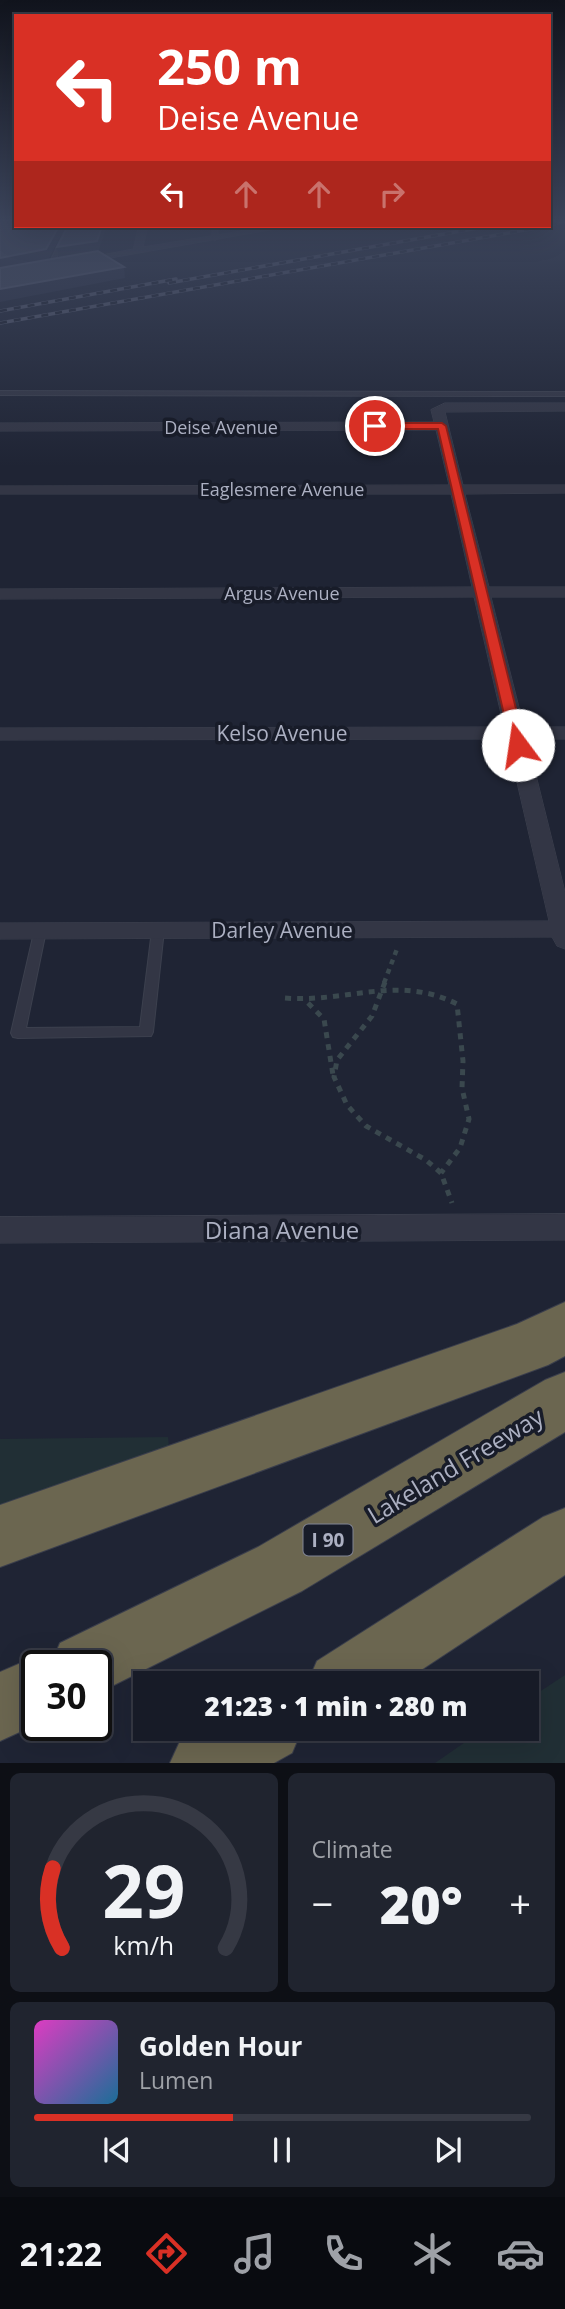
<!DOCTYPE html>
<html lang="en">
<head>
<meta charset="utf-8">
<style>
  :root { --surface:#171b27; --page:#20242f; --text:#f1f3f6; --muted:#9ea1a7; --line:#363944; --accent:#d93025 }
  body { margin:0; font-family:"Open Sans",sans-serif; background:var(--page); color:var(--text); height:100vh; display:flex; flex-direction:column; font-size:26px; white-space:nowrap }
  * { box-sizing:border-box; margin:0 }
  p { font-size:23px; color:var(--muted) }
  .icon { flex:none; width:38px; height:38px; fill:none; stroke:currentColor; stroke-width:2; stroke-linecap:round; stroke-linejoin:round }
  .map { position:relative; height:1763px; overflow:hidden }
  .details { display:flex; flex-direction:column; gap:10px; padding:10px; background:#0d0f15; flex:1 }
  .details>* { flex:none }
  .banner { position:absolute; left:14px; top:14px; width:537px; height:214px; border-radius:0px; box-shadow:0 7px 28px #0002,0 0 0 2px var(--line); background:#d93025; color:#fff; overflow:hidden }
  .speed { position:absolute; left:21px; top:1650px; display:flex; gap:14px; font-size:35px; font-weight:700; text-align:center }
  .speed>* { display:grid; place-content:center; width:91px; height:91px; border-radius:50%; background:var(--surface); box-shadow:0 7px 28px #0002,0 0 0 2px var(--line); line-height:1 }
  .speed .limit { border:4px solid #111; border-radius:10px; background:#fff; color:#111 }
  .pin { position:absolute; display:grid; place-items:center; width:60px; height:60px; color:#fff; margin:-30px; border:4px solid #fff; border-radius:50%; box-shadow:0 2px 7px #0007 }
  .me { position:absolute; width:77px; margin:-38px; rotate:346deg; stroke-linejoin:round; filter:drop-shadow(0 0 5px #0008) }
  .turn { display:flex; align-items:center; gap:24px; height:147px; padding:0 28px; font-size:32px }
  .turn .icon { width:91px; height:91px; stroke-width:2.5 }
  .turn b { display:block; font-size:49px; line-height:60px }
  .lanes { display:flex; align-items:center; height:66px; padding:0 28px; background:#0003; justify-content:center; gap:35px; direction:ltr }
  .lanes .off { opacity:.35 }
  .big { font-size:52px; font-weight:800; line-height:1.1 }
  .details .tile { flex:1; display:flex; flex-direction:column; justify-content:center; gap:10px; min-width:0; padding:0 24px; border-radius:10px; background:var(--page) }
  .details .dial { align-items:center; gap:0 }
  .dial svg { height:182px; overflow:visible; fill:none; stroke:var(--line); stroke-width:7; stroke-linecap:round; text-anchor:middle }
  .dial text { fill:var(--text); stroke:none }
  .song { display:flex; align-items:center; gap:21px }
  .cover { width:84px; height:84px; border-radius:10px; background:linear-gradient(135deg,hsl(310 70% 55%),hsl(200 70% 35%)) }
  .played { height:7px; border-radius:4px; background:linear-gradient(90deg,var(--accent) 40%,var(--line) 40%) }
  .keys { display:flex; justify-content:space-around; direction:ltr }
  .heat { display:flex; justify-content:space-between; align-items:center; font-size:38px; direction:ltr }
  .details .tiles { flex:1; display:grid; gap:10px; grid-template-columns:1fr 1fr }
  .tile:last-child { grid-column:span 2 }
  .trip { position:absolute; left:133px; top:1671px; width:406px; height:70px; border-radius:0px; background:var(--surface); box-shadow:0 7px 28px #0002,0 0 0 2px var(--line); font-weight:800; line-height:70px; text-align:center }
  .tab-bar { display:flex; height:112px; justify-content:space-around; align-items:center; background:#090b10; color:var(--muted) }
  .tab-bar .icon { width:49px; height:49px }
  .tab-bar .on { color:var(--accent) }
  .tab-bar b { font-size:32px; color:var(--text) }
  .map>svg:first-child { display:block }
  .green { fill:#212f35 }
  .lines { fill:none; stroke-linecap:round; stroke-linejoin:round }
  .service-casing { stroke:#3c404e; stroke-width:2 }
  .minor-casing { stroke:#3c404e; stroke-width:1 }
  .motorway-casing { stroke:#3a3e4c; stroke-width:2 }
  .path-far1 { stroke:#3a484e; stroke-width:4.5; stroke-dasharray:5 5; stroke-linecap:butt }
  .path { stroke:#3a484e; stroke-width:5; stroke-dasharray:6 6; stroke-linecap:butt }
  .service { fill:#333645; fill-rule:evenodd }
  .minor { fill:#333645; fill-rule:evenodd }
  .motorway { fill:#6b6650; fill-rule:evenodd }
  .rail-casing { stroke:#55596c; stroke-width:3.5 }
  .rail { stroke:#181c29; stroke-width:2.5; stroke-dasharray:7; stroke-linecap:butt }
  .shaded-wall { fill:#2a2f42 }
  .building { fill:#464c5f; stroke:#565b6f; stroke-width:2 }
  .route { fill:#d93025; stroke:#8d1f18; stroke-width:2 }
  .labels { text-anchor:middle; dominant-baseline:central; stroke-width:7; stroke-linejoin:round; paint-order:stroke }
  .far-street-label { font-size:18px; fill:#acb0c2; stroke:#181c29 }
  .shield { fill:#181c29; stroke:#808494; stroke-width:2 }
  .shield-label { font-size:19px; font-weight:bold; fill:#acb0c2 }
  .street-label { font-size:21px; fill:#acb0c2; stroke:#181c29 }
  .near-street-label { font-size:24px; fill:#acb0c2; stroke:#181c29 }
</style>
</head>
<body>
<div class="map">
<svg width="565" height="1763" viewBox="0 0 565 1763">
  <rect width="100%" height="100%" fill="#1f2434"/>
  <g class="green">
    <path d="M168,1437L172,1475L0,1536V1439Z"/>
    <path d="M565,1675V1763H435L484,1729H527V1700Z"/>
  </g>
  <g class="lines">
    <defs>
      <g id="service">
        <path d="M67,226H71L53,265L48,266Z"/>
        <path d="M213,226H217L218,238L215,240L212,238Z"/>
        <path d="M0,391L565,392V396L0,395Z"/>
        <path d="M158,925L163,927L164,930L153,1032L151,1036L18,1038L13,1037L11,1033L35,928H45L46,931L26,1028L140,1027L152,930L153,927Z"/>
      </g>
      <g id="minor">
        <path d="M139,226H148L143,247L272,226H292L76,264L71,261L133,249Z"/>
        <path d="M445,403H565V411L445,412L463,485H565V493L465,494L489,587H565V597H491L524,727H565V739H527L565,892V949L557,946L552,937L0,939V923L549,921L507,739L0,740V728L504,727L474,597L0,599V589L472,587L451,494H0V486L449,485L436,430L0,431V423L434,422L431,410Z"/>
        <path d="M565,1214V1240L0,1243V1217Z"/>
      </g>
      <g id="motorway">
        <path d="M565,1302V1356L548,1365L0,1567V1505L517,1324Z"/>
        <path d="M565,1372V1432L302,1591L106,1689L96,1693V1666H37V1724L0,1741V1672L37,1656L52,1662L60,1643L258,1547L545,1380Z"/>
        <path d="M565,1508V1575L400,1684H307L317,1661L543,1517Z"/>
        <path d="M199,1729H302L292,1753L274,1763H170L181,1739Z"/>
      </g>
    </defs>
    <use href="#service" class="service-casing"/>
    <use href="#minor" class="minor-casing"/>
    <use href="#motorway" class="motorway-casing"/>
    <path class="path-far1" d="M384,983L397,949"/>
    <g class="path">
      <path d="M385,982L372,1016L337,1060L334,1077L347,1105L366,1126L426,1160L441,1173L452,1203"/>
      <path d="M285,998C347,1003 398,974 457,1004L463,1061L462,1088L469,1119L460,1148L441,1173"/>
      <path d="M308,1003L324,1019L333,1075"/>
    </g>
    <use href="#service" class="service"/>
    <use href="#minor" class="minor"/>
    <use href="#motorway" class="motorway"/>
    <defs>
      <g id="rail">
        <path d="M550,225L565,221"/>
        <path d="M169,283L489,226"/>
        <path d="M0,311L176,279"/>
        <path d="M0,323L548,226"/>
      </g>
    </defs>
    <use href="#rail" class="rail-casing"/>
    <use href="#rail" class="rail"/>
  </g>
  <g class="shaded-wall">
    <path d="M59,226H66L48,260L0,270V258Z"/>
    <path d="M102,226H107L98,252L59,259L57,247Z"/>
    <path d="M124,267L125,278L0,302V289Z"/>
  </g>
  <g class="building">
    <path d="M0,220H16V226H59L46,249L0,258Z"/>
    <path d="M68,226H102L97,241L57,247Z"/>
    <path d="M98,251L124,267L0,289V268Z"/>
  </g>
  <linearGradient id="sky" x2="0" y2="1"><stop stop-color="#11141d"/><stop offset="0.47" stop-color="#3c455c"/><stop offset="1" stop-color="#3c455c" stop-opacity="0"/></linearGradient>
  <rect width="565" height="467" fill="url(#sky)"/>
  <path class="route" d="M442,423L446,426L525,745L518,750L511,745L438,429H375L370,426L375,423Z"/>
  <g class="labels">
    <g class="far-street-label">
      <text x="221" y="427">Deise Avenue</text>
      <text x="282" y="489">Eaglesmere Avenue</text>
      <text x="282" y="593">Argus Avenue</text>
    </g>
    <rect class="shield" x="303.5" y="1524.5" width="49" height="31" rx="5"/>
    <g class="shield-label">
      <text x="328" y="1540">I 90</text>
    </g>
    <g class="street-label">
      <text x="282" y="733">Kelso Avenue</text>
      <text x="282" y="930">Darley Avenue</text>
    </g>
    <g class="near-street-label">
      <text x="282" y="1229">Diana Avenue</text>
      <text transform="translate(455 1465) rotate(-31)">Lakeland Freeway</text>
    </g>
  </g>
</svg>
<div class="speed"><div class="limit">30</div></div>
<div class="pin" style="left:375px;top:426px;background:#d93025"><svg class="icon" aria-label="arrive" viewBox="0 0 24 24"><path d="M6 21V4h12l-3 4 3 4H6"/></svg></div>
<svg class="me" style="left:518px;top:745px" viewBox="-20 -20 40 40"><circle r="19" fill="#fff"/><path d="M0-13L10 11 0 6-10 11z" fill="#d93025"/></svg>
<div class="trip">21:23 · 1 min · 280 m</div>
<div class="banner">
<div class="turn"><svg class="icon" aria-label="left" viewBox="0 0 24 24"><path d="M17 20v-9H6M10 6l-5 5 5 5"/></svg><div><b>250 m</b>Deise Avenue</div></div>
<div class="lanes"><svg class="icon" aria-label="left" viewBox="0 0 24 24"><path d="M17 20v-9H6M10 6l-5 5 5 5"/></svg><svg class="icon off" aria-label="ahead" viewBox="0 0 24 24"><path d="M12 20V5M6 11l6-6 6 6"/></svg><svg class="icon off" aria-label="ahead" viewBox="0 0 24 24"><path d="M12 20V5M6 11l6-6 6 6"/></svg><svg class="icon off" aria-label="right" viewBox="0 0 24 24"><path d="M7 20v-9h11M14 6l5 5-5 5"/></svg></div>
</div>
</div>
<section class="details">
<div class="tiles">
<div class="tile dial"><svg viewBox="0 0 100 80">
<path d="M14 69A42 42 0 1 1 86 69"/>
<path d="M14 69A42 42 0 0 1 10 34" stroke="#d93025"/>
<text x="50" y="56" font-size="32" font-weight="700">29</text>
<text x="50" y="72" font-size="11">km/h</text>
</svg></div>
<div class="tile"><p>Climate</p>
<div class="heat"><a>−</a><b class="big">20°</b><a>+</a></div>
</div>
<div class="tile">
<div class="song"><i class="cover"></i><div><b>Golden Hour</b><p>Lumen</p></div></div>
<div class="played"></div>
<div class="keys"><svg class="icon" aria-label="previous" viewBox="0 0 24 24"><path d="M18 5L8 12l10 7zM5 5v14"/></svg><svg class="icon" aria-label="pause" viewBox="0 0 24 24"><path d="M8 5v14M16 5v14"/></svg><svg class="icon" aria-label="next" viewBox="0 0 24 24"><path d="M6 5l10 7-10 7zM19 5v14"/></svg></div>
</div>
</div>
</section>
<nav class="tab-bar">
<b>21:22</b>
<svg class="icon on" aria-label="directions" viewBox="0 0 24 24"><path d="M12 3l9 9-9 9-9-9zM9 14v-3h6M13 9l2 2-2 2"/></svg>
<svg class="icon" aria-label="music" viewBox="0 0 24 24"><path d="M9 18V5l10-2v13"/><circle cx="6" cy="18" r="3"/><circle cx="16" cy="16" r="3"/></svg>
<svg class="icon" aria-label="phone" viewBox="0 0 24 24"><path d="M5 4h4l2 5-3 2q2 4 5 5l2-3 5 2v4C11 20 4 13 5 4z"/></svg>
<svg class="icon" aria-label="climate" viewBox="0 0 24 24"><path d="M12 3v18M4 7l16 10M4 17L20 7"/></svg>
<svg class="icon" aria-label="car" viewBox="0 0 24 24"><path d="M5 17H2v-5l4-1 3-4h7l3 4 3 1v5h-3M9 17h6M6 11h13"/><circle cx="7" cy="17" r="2"/><circle cx="17" cy="17" r="2"/></svg>
</nav>
</body>
</html>
